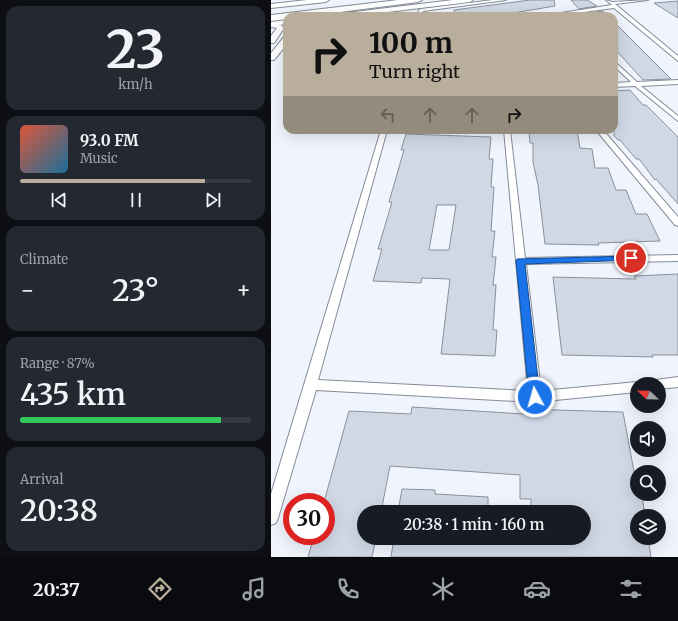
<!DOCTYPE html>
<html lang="en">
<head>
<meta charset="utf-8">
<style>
  :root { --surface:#171b24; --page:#242831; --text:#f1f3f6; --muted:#9ea1a6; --line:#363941; --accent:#b9ae9b }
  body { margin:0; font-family:Merriweather,serif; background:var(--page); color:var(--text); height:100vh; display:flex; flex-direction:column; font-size:15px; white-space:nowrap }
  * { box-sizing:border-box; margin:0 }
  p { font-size:13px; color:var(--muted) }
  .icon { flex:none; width:22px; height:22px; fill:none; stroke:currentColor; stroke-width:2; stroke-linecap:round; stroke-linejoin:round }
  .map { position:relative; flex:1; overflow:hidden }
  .drawer { display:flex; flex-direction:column; gap:6px; padding:6px; background:#0d0f14; width:271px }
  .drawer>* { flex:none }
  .guide { position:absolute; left:12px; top:12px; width:335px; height:122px; border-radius:12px; box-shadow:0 4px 16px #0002; background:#b9ae9b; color:#111; overflow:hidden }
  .needle { width:26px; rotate:292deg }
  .fabs { position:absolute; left:359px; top:377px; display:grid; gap:8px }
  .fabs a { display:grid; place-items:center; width:36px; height:36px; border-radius:50%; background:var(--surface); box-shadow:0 4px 16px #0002; font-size:20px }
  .speed { position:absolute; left:12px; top:493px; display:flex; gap:8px; font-size:20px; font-weight:700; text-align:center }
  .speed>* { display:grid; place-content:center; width:52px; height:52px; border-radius:50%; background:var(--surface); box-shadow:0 4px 16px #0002; line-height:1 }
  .speed .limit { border:6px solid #d22; background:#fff; color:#111 }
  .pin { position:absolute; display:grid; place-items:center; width:34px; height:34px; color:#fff; margin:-17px; border:2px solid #fff; border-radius:50%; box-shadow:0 1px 4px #0007 }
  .me { position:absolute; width:44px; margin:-22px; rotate:354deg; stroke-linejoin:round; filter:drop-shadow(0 0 3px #0008) }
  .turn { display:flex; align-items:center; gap:14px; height:84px; padding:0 20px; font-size:18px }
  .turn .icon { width:52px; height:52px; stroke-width:2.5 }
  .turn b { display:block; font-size:28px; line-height:34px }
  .lanes { display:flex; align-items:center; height:38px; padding:0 20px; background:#0003; justify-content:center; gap:20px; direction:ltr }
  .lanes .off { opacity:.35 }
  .big { font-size:30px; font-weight:600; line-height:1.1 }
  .drawer .widget { flex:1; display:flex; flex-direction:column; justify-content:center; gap:6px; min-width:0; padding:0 14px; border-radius:12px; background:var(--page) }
  .drawer .dial { align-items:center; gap:0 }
  .dial b { font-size:52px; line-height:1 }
  .song { display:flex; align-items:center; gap:12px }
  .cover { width:48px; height:48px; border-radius:6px; background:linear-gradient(135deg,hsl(10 70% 55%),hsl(200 70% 35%)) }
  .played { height:4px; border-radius:2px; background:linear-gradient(90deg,var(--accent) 80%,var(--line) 80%) }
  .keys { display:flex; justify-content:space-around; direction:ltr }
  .heat { display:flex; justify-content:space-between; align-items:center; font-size:22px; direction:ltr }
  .charge { height:6px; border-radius:3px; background:linear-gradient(90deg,#34c759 87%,var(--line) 0) }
  .trip { position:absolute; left:86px; top:505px; width:234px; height:40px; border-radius:20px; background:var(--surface); box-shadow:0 4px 16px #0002; font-weight:600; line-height:40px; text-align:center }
  .dock { display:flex; height:64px; justify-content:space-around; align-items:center; background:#090b0e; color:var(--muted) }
  .dock .icon { width:28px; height:28px }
  .dock .selected { color:var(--accent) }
  .dock b { font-size:18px; color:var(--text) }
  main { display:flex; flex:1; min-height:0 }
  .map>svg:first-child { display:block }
  .building { fill:#d0d8e6; stroke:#89909d; fill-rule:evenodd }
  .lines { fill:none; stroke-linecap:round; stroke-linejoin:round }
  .street-casing { stroke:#848c98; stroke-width:2 }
  .secondary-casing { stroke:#848c98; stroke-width:2 }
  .primary-casing { stroke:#848c98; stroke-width:2 }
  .highway-casing { stroke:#848c98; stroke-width:2 }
  .street { fill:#fff; fill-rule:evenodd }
  .secondary { fill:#fff; fill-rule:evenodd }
  .primary { fill:#fff; fill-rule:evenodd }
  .highway { fill:#fff; fill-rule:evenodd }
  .route { fill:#1a73e8; stroke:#114b97 }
</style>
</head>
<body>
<main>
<section class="drawer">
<div class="widget dial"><b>23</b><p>km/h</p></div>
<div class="widget">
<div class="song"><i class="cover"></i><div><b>93.0 FM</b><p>Music</p></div></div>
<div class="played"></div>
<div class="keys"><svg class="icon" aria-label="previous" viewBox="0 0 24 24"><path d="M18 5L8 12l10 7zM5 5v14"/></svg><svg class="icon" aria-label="pause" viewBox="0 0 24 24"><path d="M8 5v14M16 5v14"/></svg><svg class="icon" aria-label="next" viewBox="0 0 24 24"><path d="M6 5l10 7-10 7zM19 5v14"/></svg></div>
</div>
<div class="widget"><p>Climate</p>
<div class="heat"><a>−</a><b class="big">23°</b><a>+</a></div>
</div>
<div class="widget"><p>Range · 87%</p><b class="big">435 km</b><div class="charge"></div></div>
<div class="widget"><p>Arrival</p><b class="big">20:38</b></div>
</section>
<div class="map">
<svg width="407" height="557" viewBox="0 0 407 557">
  <rect width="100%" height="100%" fill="#f0f5fd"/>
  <g class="building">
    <path d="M259,0H283L284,6L224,16H184L183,10Z"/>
    <path d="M300,0H316L326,6L308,9Z"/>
    <path d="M407,1V18L383,3Z"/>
    <path d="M332,11L336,16H314L312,14Z"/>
    <path d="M343,22L400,79L372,80L343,48Z"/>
    <path d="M359,90L372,105H375L407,137V204L385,179L384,180L368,159H365L349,140H347L343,136V91Z"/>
    <path d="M258,130H306L309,148L321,149L324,168H337L345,190H355L365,214H376L389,241L327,243L328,245L274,244L267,185L262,162V143H259Z"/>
    <path d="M135,134L220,137L218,159H222L220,187H223L220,231H224L221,257H225L222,285H225L222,330H226L224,356L170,354L179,279L151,278L150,283L102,281L111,249H107L121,202H118L133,150H130ZM166,205H185L178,250H158Z"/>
    <path d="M407,274V355H381L382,357L291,355L282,277L365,279L363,276Z"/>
    <path d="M141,407L253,414V409L352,412L364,477H366V494H371L374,516H366V538H377L380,557H120L123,538H313V512H260V499H249V475L119,466L110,512H93V538H105L101,557H37L43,536H55V502H53L78,411L140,414Z"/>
    <path d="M131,489L164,490V494L217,497V512H127Z"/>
  </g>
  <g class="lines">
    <defs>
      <g id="street">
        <path d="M222,0H235L152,11L150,16H146L148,10L150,9Z"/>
        <path d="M335,0L341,2L377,0L344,4L407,56V61L343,8L283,16H271L341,5Z"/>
        <path d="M343,61L366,82L407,80V84L370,86L407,116V121L364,86L343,87V83L360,82L343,66Z"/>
        <path d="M110,130H116L47,380L257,391L233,130H239L254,258L407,255V261L255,264L270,391L366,382L371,384H366V392L264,402L45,390L7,518L5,523L0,525V494Z"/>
        <path d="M325,130H332L407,217V226L404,225Z"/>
        <path d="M407,377V387L388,389V384H382L384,380Z"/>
      </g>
      <g id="secondary">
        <path d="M0,23L10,25L13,28L3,43H0V36L6,28L0,27Z"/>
        <path d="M13,37H16V44L3,60H0V53Z"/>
      </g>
      <g id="primary">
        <path d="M36,0H58L55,2L0,8V4Z"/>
        <path d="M182,0H202L199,2L84,16H62L66,14Z"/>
        <path d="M16,20V24L0,26V22Z"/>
      </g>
      <path id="highway" d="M127,0H151L147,2L38,16H16V19L0,21V15Z"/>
    </defs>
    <use href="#street" class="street-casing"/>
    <use href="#secondary" class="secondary-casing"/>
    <use href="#primary" class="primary-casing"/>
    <use href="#highway" class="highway-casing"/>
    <use href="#street" class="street"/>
    <use href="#secondary" class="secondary"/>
    <use href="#primary" class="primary"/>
    <use href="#highway" class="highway"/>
  </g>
  <path class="route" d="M360,256L363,257L364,258L363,260L254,264L269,397L268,400L264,402L260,400L258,397L245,261L246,259Z"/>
</svg>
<div class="fabs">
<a><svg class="needle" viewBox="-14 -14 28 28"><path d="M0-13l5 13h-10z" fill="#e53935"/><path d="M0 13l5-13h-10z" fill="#9ea1a6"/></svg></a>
<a><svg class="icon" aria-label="sound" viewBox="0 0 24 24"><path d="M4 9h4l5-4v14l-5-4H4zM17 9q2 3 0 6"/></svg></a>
<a><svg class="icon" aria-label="search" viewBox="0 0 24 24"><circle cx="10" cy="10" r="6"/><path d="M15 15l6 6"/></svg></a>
<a><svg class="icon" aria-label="layers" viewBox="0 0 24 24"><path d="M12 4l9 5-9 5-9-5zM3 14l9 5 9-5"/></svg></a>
</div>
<div class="speed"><div class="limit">30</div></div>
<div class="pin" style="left:360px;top:258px;background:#d93025"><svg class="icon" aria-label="arrive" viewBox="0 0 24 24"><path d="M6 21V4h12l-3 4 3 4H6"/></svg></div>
<svg class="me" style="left:264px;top:397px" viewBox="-20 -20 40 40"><circle r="17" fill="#1a73e8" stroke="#fff" stroke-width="3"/><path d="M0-11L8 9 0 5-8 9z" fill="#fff"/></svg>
<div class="trip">20:38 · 1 min · 160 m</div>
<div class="guide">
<div class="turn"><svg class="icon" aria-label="right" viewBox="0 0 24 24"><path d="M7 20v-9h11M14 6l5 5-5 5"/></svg><div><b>100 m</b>Turn right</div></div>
<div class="lanes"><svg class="icon off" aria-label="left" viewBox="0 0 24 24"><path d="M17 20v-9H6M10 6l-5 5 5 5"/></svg><svg class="icon off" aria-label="ahead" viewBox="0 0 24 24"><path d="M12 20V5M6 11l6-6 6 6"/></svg><svg class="icon off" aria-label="ahead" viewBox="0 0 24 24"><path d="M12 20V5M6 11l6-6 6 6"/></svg><svg class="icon" aria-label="right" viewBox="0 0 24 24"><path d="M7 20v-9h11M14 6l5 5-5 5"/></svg></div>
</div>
</div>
</main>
<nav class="dock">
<b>20:37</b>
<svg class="icon selected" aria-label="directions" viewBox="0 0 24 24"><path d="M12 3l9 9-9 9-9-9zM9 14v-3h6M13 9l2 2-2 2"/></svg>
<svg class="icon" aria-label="music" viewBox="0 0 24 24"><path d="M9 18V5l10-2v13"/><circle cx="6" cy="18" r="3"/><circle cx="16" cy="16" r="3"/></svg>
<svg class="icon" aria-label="phone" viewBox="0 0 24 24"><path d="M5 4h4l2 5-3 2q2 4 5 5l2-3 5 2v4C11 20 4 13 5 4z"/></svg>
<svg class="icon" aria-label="climate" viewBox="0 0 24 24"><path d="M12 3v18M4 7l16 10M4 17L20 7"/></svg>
<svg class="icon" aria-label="car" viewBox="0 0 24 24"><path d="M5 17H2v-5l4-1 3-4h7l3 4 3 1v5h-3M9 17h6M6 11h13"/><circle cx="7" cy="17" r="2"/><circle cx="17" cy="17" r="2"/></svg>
<svg class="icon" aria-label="filters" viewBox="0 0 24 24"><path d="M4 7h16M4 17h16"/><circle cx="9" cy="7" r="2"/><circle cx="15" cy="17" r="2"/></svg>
</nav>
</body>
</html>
